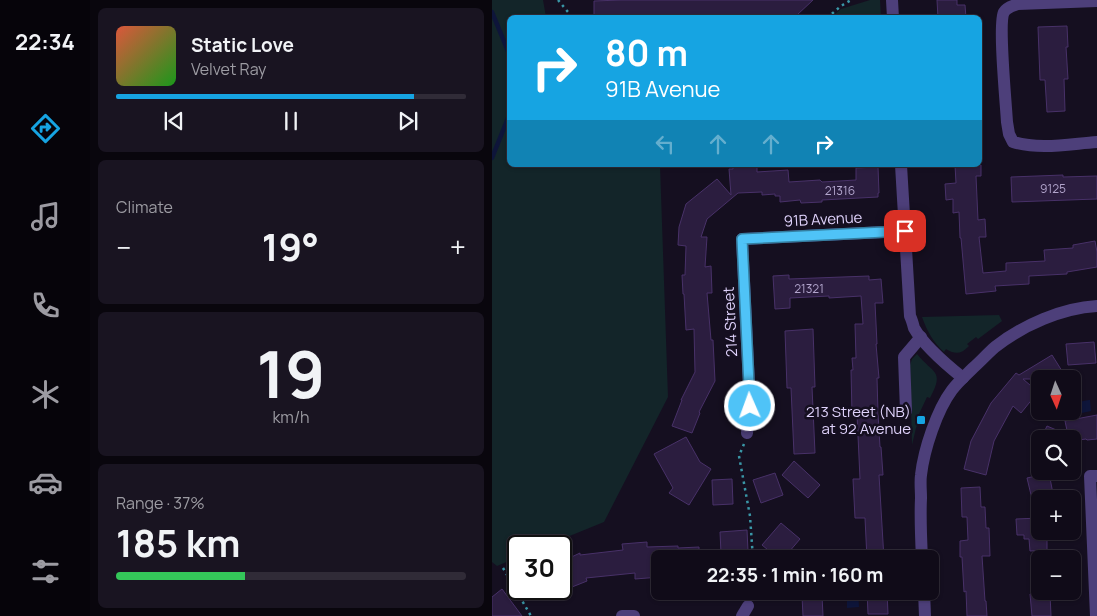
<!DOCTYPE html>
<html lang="en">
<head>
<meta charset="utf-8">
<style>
  :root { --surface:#100b18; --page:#191421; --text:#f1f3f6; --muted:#9c9ba2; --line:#302b37; --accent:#16a4e2 }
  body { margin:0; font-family:Manrope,sans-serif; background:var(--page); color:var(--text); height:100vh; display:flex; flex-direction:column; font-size:19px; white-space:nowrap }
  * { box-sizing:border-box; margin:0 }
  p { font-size:16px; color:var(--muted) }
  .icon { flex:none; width:28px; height:28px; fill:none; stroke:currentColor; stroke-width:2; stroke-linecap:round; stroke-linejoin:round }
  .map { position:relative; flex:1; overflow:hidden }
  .details { display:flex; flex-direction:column; gap:8px; padding:8px; background:#09060d; width:402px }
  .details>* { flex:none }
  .hud { position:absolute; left:15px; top:15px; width:475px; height:152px; border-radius:8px; box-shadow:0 1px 4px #0004,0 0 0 1px var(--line); background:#16a4e2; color:#fff; overflow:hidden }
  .needle { width:32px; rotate:177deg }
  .buttons { position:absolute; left:539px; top:370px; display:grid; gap:10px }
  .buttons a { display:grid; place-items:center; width:50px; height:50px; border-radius:8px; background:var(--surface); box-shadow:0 1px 4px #0004,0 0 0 1px var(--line); font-size:25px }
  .speed { position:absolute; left:15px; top:535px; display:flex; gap:10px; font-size:25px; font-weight:700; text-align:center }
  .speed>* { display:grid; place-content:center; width:65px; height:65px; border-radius:50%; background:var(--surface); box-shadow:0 1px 4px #0004,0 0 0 1px var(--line); line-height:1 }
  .speed .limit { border:2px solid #111; border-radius:8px; background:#fff; color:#111 }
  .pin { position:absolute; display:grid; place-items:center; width:42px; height:42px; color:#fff; margin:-21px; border-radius:10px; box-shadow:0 2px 8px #0006 }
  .me { position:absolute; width:55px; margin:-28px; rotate:358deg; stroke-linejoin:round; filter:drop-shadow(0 0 4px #0008) }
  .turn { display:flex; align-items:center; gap:18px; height:105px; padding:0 15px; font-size:22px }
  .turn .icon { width:65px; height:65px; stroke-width:2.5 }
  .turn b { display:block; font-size:35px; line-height:42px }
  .lanes { display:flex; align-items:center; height:48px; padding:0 15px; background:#0003; justify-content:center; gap:25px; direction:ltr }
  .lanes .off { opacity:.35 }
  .big { font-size:38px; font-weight:700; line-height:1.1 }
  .details .tile { flex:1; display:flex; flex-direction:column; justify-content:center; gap:8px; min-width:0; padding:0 18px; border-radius:8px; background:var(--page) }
  .details .dial { align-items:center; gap:0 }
  .dial b { font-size:65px; line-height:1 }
  .song { display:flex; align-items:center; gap:15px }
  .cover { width:60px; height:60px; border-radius:8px; background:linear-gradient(135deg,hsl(10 70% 55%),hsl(120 70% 35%)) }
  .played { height:5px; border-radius:2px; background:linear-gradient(90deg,var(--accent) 85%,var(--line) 85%) }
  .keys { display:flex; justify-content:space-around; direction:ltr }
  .heat { display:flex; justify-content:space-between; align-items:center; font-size:28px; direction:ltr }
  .charge { height:8px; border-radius:4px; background:linear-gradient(90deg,#34c759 37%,var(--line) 0) }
  .trip { position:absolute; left:159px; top:550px; width:288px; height:50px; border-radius:8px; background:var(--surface); box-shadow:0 1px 4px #0004,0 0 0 1px var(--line); font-weight:700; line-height:50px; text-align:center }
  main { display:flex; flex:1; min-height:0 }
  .tab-bar { display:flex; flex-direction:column; width:90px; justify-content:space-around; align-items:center; background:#06040a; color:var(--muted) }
  .tab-bar .icon { width:35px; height:35px }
  .tab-bar .selected { color:var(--accent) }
  .tab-bar b { font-size:22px; color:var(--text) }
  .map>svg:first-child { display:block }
  .green { fill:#132529 }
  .water { fill:#0e153a }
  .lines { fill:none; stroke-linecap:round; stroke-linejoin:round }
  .stream { stroke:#0e153a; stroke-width:4.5 }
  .building { fill:#2b1d3f; stroke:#483168 }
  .path { stroke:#3a97a7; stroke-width:2.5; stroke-dasharray:2.5 4; stroke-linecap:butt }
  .minor { stroke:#4d3f7a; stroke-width:12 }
  .route-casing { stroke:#337fa1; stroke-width:12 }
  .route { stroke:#4fc3f7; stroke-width:9 }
  .poi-dot { fill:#16a4e2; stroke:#150f20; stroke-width:2 }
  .labels { text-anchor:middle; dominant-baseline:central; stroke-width:5; stroke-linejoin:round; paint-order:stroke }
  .number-label { font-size:12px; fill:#b2a5cc }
  .street-label { font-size:15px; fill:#dfd2fb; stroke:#150f20 }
  .poi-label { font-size:15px; fill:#dfd2fb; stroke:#150f20; text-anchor:end }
</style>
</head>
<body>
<main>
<nav class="tab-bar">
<b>22:34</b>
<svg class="icon selected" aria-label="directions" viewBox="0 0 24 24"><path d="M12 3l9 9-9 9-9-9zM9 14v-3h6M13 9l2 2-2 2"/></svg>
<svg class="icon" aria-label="music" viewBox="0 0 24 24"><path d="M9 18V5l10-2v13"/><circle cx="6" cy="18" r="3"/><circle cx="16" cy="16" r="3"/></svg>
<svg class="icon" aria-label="phone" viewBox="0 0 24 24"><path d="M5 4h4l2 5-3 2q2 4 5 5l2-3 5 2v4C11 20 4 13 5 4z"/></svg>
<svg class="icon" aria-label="climate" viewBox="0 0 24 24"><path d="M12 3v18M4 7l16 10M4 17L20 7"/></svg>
<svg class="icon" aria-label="car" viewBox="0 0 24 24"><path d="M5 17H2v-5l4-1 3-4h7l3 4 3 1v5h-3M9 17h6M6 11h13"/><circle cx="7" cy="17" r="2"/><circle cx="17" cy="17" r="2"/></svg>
<svg class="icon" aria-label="filters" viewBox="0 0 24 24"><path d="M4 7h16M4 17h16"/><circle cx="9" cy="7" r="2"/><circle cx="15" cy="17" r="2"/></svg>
</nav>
<section class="details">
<div class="tile">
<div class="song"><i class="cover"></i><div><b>Static Love</b><p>Velvet Ray</p></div></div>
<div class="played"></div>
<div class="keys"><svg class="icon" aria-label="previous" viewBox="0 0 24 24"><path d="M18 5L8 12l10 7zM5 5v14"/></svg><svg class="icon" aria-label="pause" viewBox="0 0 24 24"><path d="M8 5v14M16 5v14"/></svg><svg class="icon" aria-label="next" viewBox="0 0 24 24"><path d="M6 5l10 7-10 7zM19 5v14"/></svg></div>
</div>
<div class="tile"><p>Climate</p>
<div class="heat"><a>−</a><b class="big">19°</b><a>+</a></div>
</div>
<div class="tile dial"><b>19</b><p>km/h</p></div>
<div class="tile"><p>Range · 37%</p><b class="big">185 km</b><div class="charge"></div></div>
</section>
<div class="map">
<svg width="605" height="616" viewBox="0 0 605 616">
  <rect width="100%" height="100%" fill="#150f20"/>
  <g class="green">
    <path d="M0,0H51L54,17L18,18V165H168L176,397L112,522L53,546H26V557L5,566L0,562Z"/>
    <path d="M378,0H388L389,17H340L349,9Z"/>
    <path d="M507,315L510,321L486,339L484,337L475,344L477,346C469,354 464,355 454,349L452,352C441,342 435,331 430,317Z"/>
    <path d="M425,354C441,374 453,370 438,398L435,397L427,414L429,416L424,428L420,445L418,365L420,359Z"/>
  </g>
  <g class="water">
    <path d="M597,400H598L599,411L590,413L587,410L580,411V403Z"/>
    <path d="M355,591H366L367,607L355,608Z"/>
  </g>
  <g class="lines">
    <g class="stream">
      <path d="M0,12L18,56"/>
      <path d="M0,158L18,113"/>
    </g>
  </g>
  <g class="building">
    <path d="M129,0H321L305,15L277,18H102V1Z"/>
    <path d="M445,0H465V5H473L474,18H446Z"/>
    <path d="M575,26L576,47H574L576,79H572L573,111L555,112L553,80H548L546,27Z"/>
    <path d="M241,165H265V172L296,170L297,182L328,180L330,182L364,180V168L386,167L387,193H386V197L330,200V202L309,203L308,200L288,202V196H283V194L270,195V192L246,193L215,219L209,237H215L213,267L219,266L220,293H215L219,340H221L223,381L207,412L208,413L200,433L180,426L190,400H189L203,372L202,329L194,330L192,294H191L190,275H193L194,246L186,245L187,227L194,204L225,179L239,195L237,169H241Z"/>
    <path d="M463,165H489V176H484L486,220L493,219L494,237H487L491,273L514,271V263L553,261L552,250L581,248V245L603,241L605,252V267L575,272V274L537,276V284L503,286L504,291L474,294L469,238H468L467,212L461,213V199L454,200L453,184L464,183Z"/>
    <path d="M571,175V177L605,176V199L520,202L519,177Z"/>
    <path d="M297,275V279L377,276V280L389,279L391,303H383L385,344H384L387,378H385L386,413L388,447H389L391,475H387L392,559H375L373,518H363L361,479H368L365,414H360L359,370H361L360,358H364L363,324H371L369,296L337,298V296L298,298V308L283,309L281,276Z"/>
    <path d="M321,329L323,387H320L323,453L302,454L299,388H295L293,331Z"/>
    <path d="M602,342L604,363L576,365L574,344Z"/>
    <path d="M560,355L575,379H531L546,392L529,413L521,406L502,441L494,475L472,469L479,441L499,403L524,373L527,375Z"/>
    <path d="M605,415V439L595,440L594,439L580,441V439H549L555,426L576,435L573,421Z"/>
    <path d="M194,437L208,462L219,469L197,505L177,493L181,488L162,454Z"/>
    <path d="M302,461L328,485L316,498L290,475Z"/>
    <path d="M283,473L291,495L269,503L261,480Z"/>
    <path d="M557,473L562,499H540L535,478Z"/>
    <path d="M240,479L241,504L221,505L220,480Z"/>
    <path d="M488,487L489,507H493L494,528H497L498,556H490L493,601H494L495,616H475L474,591L472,592L470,557H468V541L476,540L475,517H470L469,488Z"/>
    <path d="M548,518V531H555V550L538,551L537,539H532V535H525L524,519Z"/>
    <path d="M289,523L308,539L291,559H287L270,545Z"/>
    <path d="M255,530L256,551L229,553L228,532Z"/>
    <path d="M155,542V547L186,546V548L207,547V559H168V577L143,579V573L94,578L95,581L75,589L69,575V562L88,553V555L131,550L130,544Z"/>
    <path d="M10,589L30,616H0V597Z"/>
    <path d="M375,591H395L396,614H376Z"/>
    <path d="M558,593L559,616H540L538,594Z"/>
    <path d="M330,595L331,616H311L310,596Z"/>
  </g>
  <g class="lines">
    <g class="path">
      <path d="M66,0L81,18"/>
      <path d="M335,18L349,6L359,0"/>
      <path d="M252,444L247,456L258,516L261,559"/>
      <path d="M11,568L39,616"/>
    </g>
    <g class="minor">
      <path d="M400,0L401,18"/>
      <path d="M605,1L526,4C521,6 515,7 512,12C506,22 514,104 515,122L517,134L521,142C548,150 577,144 605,142"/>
      <path d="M409,165L418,316C420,320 421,324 422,328C431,344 456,366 471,378"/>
      <path d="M414,411L412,357L429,337"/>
      <path d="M255,433L258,406L250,239L413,231"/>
      <path d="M430,559C429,538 428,518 429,498C429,490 428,482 429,475C432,449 445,410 460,390C466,382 474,375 481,368C489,361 496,353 503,347C531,325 570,308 605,306"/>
      <path d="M432,591L433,616"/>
      <path d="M130,616H142"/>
      <path d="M250,616L256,606"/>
      <path d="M604,616L598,476H605"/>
    </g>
  </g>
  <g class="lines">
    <defs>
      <path id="route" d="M258,406L250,239L413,231"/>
    </defs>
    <use href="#route" class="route-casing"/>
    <use href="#route" class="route"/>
  </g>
  <rect class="poi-dot" x="424" y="415" width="10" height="10" rx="2.5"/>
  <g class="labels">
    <g class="number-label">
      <text x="561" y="188">9125</text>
      <text x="348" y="190">21316</text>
      <text x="317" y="288">21321</text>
    </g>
    <g class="street-label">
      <text transform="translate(331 219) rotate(-3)">91B Avenue</text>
      <text transform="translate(238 322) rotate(-93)">214 Street</text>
    </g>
    <g class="poi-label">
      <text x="419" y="411">213 Street (NB)<tspan x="419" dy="17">at 92 Avenue</tspan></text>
    </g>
  </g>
</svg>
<div class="buttons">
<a><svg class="needle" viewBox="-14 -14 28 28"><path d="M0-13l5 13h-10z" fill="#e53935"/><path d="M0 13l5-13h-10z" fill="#9c9ba2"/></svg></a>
<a><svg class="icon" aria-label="search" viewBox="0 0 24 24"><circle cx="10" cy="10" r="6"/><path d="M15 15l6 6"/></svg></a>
<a>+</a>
<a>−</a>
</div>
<div class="speed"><div class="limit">30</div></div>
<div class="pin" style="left:413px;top:231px;background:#d93025"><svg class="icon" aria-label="arrive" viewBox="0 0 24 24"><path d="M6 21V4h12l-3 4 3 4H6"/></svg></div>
<svg class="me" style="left:258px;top:406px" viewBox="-20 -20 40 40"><circle r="17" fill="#4fc3f7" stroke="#fff" stroke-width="3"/><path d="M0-11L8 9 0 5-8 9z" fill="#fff"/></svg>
<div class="trip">22:35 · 1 min · 160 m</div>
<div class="hud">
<div class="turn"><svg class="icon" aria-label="right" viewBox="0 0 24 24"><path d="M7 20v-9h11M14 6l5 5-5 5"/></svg><div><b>80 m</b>91B Avenue</div></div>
<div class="lanes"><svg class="icon off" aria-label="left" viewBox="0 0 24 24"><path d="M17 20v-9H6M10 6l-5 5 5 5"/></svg><svg class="icon off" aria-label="ahead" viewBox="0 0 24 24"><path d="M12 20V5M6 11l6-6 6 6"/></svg><svg class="icon off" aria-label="ahead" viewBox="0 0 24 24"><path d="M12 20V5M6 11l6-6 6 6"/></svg><svg class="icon" aria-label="right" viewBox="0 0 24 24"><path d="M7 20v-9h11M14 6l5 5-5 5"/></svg></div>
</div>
</div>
</main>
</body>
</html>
